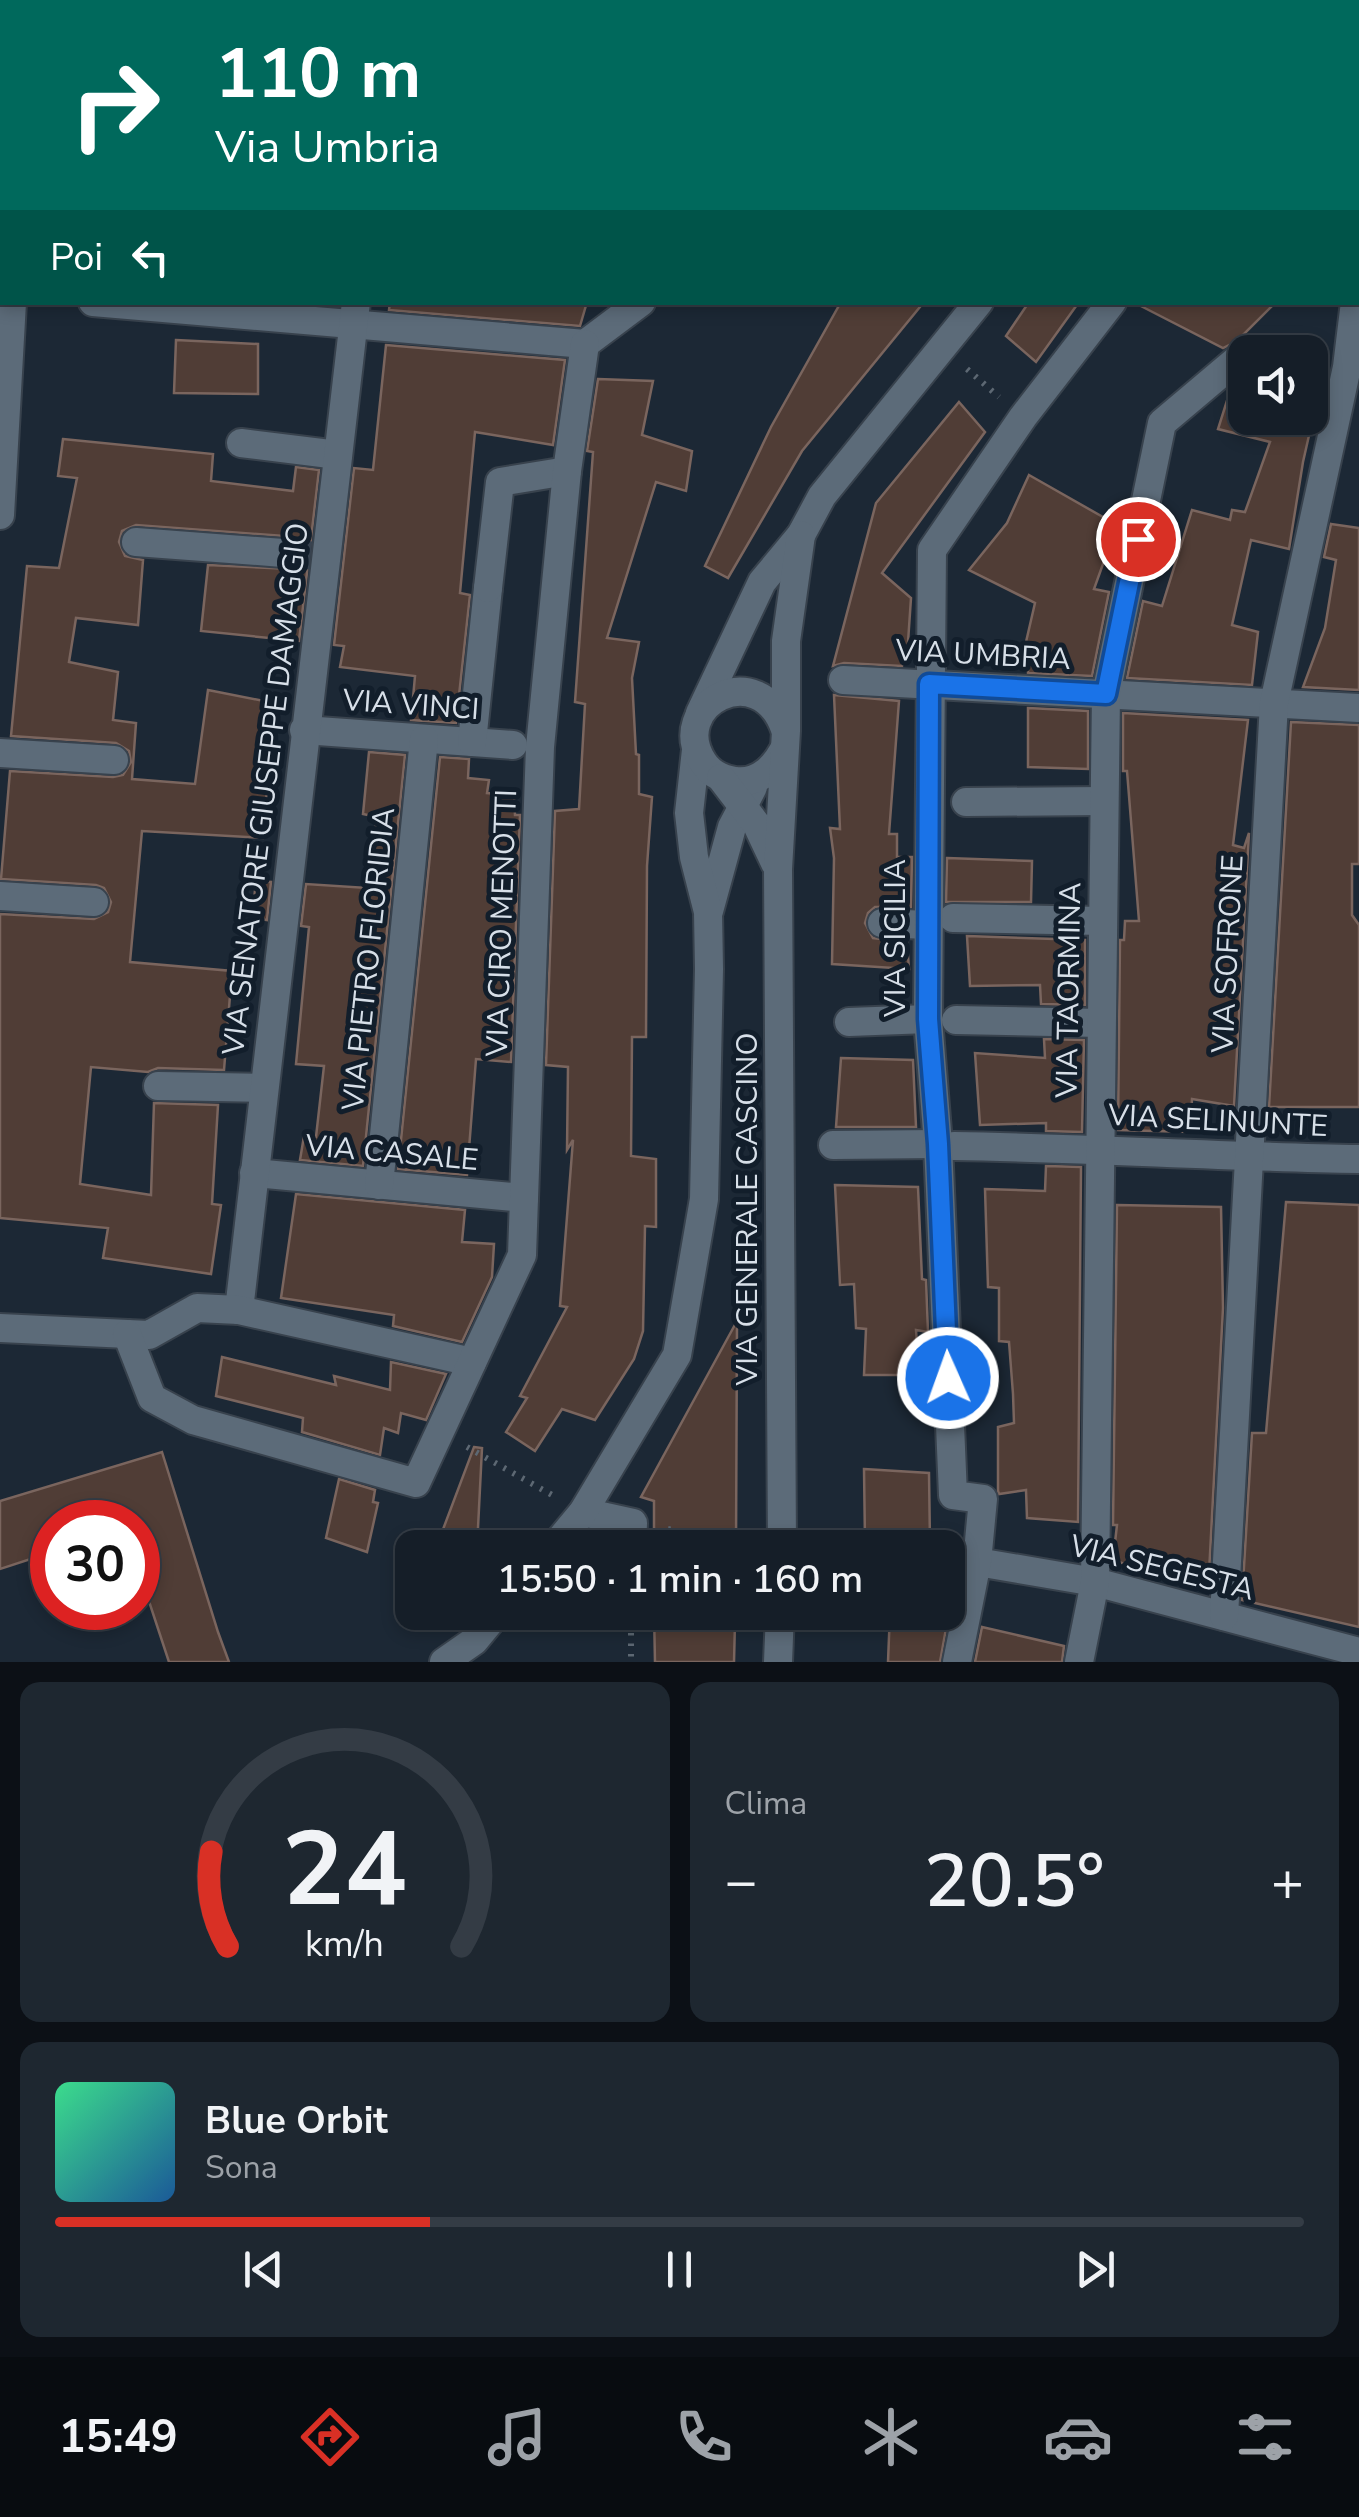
<!DOCTYPE html>
<html lang="it">
<head>
<meta charset="utf-8">
<style>
  :root { --surface:#151e28; --page:#1e2730; --text:#f1f3f6; --muted:#9da2a8; --line:#343c45; --accent:#d93025 }
  body { margin:0; font-family:"Nunito Sans",sans-serif; background:var(--page); color:var(--text); height:100vh; display:flex; flex-direction:column; font-size:38px; white-space:nowrap }
  * { box-sizing:border-box; margin:0 }
  p { font-size:32px; color:var(--muted) }
  .icon { flex:none; width:55px; height:55px; fill:none; stroke:currentColor; stroke-width:2; stroke-linecap:round; stroke-linejoin:round }
  .map { position:relative; height:1662px; overflow:hidden }
  .details { display:flex; flex-direction:column; gap:20px; padding:20px; background:#0c1016; flex:1 }
  .details>* { flex:none }
  .banner { position:absolute; left:0px; top:0px; width:1360px; height:305px; box-shadow:0 5px 15px #0003,0 0 0 2px var(--line); background:#00695c; color:#fff; overflow:hidden }
  .controls { position:absolute; left:1228px; top:335px; display:grid; gap:20px }
  .controls a { display:grid; place-items:center; width:100px; height:100px; border-radius:20px; background:var(--surface); box-shadow:0 5px 15px #0003,0 0 0 2px var(--line); font-size:50px }
  .speed { position:absolute; left:30px; top:1500px; display:flex; gap:20px; font-size:50px; font-weight:700; text-align:center }
  .speed>* { display:grid; place-content:center; width:130px; height:130px; border-radius:50%; background:var(--surface); box-shadow:0 5px 15px #0003,0 0 0 2px var(--line); line-height:1 }
  .speed .limit { border:15px solid #d22; background:#fff; color:#111 }
  .pin { position:absolute; display:grid; place-items:center; width:85px; height:85px; color:#fff; margin:-42px; border:5px solid #fff; border-radius:50%; box-shadow:0 2px 10px #0007 }
  .me { position:absolute; width:110px; margin:-55px; rotate:358deg; stroke-linejoin:round; filter:drop-shadow(0 0 8px #0008) }
  .turn { display:flex; align-items:center; gap:35px; height:210px; padding:0 50px; font-size:45px }
  .turn .icon { width:130px; height:130px; stroke-width:2.5 }
  .turn b { display:block; font-size:70px; line-height:85px }
  .then { display:flex; align-items:center; height:95px; padding:0 50px; background:#0003; gap:20px; font-size:38px }
  .big { font-size:75px; font-weight:600; line-height:1.1 }
  .details .card { flex:1; display:flex; flex-direction:column; justify-content:center; gap:15px; min-width:0; padding:0 35px; border-radius:20px; background:var(--page) }
  .details .dial { align-items:center; gap:0 }
  .dial svg { height:260px; overflow:visible; fill:none; stroke:var(--line); stroke-width:7; stroke-linecap:round; text-anchor:middle }
  .dial text { fill:var(--text); stroke:none }
  .song { display:flex; align-items:center; gap:30px }
  .cover { width:120px; height:120px; border-radius:15px; background:linear-gradient(135deg,hsl(150 70% 55%),hsl(210 70% 35%)) }
  .played { height:10px; border-radius:5px; background:linear-gradient(90deg,var(--accent) 30%,var(--line) 30%) }
  .keys { display:flex; justify-content:space-around; direction:ltr }
  .heat { display:flex; justify-content:space-between; align-items:center; font-size:55px; direction:ltr }
  .details .tiles { flex:1; display:grid; gap:20px; grid-template-columns:1fr 1fr }
  .card:last-child { grid-column:span 2 }
  .trip { position:absolute; left:395px; top:1530px; width:570px; height:100px; border-radius:20px; background:var(--surface); box-shadow:0 5px 15px #0003,0 0 0 2px var(--line); font-weight:600; line-height:100px; text-align:center }
  .tabs { display:flex; height:160px; justify-content:space-around; align-items:center; background:#080c10; color:var(--muted) }
  .tabs .icon { width:70px; height:70px }
  .tabs .selected { color:var(--accent) }
  .tabs b { font-size:45px; color:var(--text) }
  .map>svg:first-child { display:block }
  .building { fill:#503d36; stroke:#7a655e; stroke-width:2.5 }
  .lines { fill:none; stroke-linecap:round; stroke-linejoin:round }
  .minor-tunnel { stroke:#384350; stroke-width:28; stroke-dasharray:28 14; stroke-linecap:butt }
  .pedestrian-casing { stroke:#38424d; stroke-width:32 }
  .minor-casing { stroke:#38424d; stroke-width:32 }
  .tertiary-casing { stroke:#38424d; stroke-width:32 }
  .path { stroke:#5d6873; stroke-width:6; stroke-dasharray:2.5 8; stroke-linecap:butt }
  .pedestrian { stroke:#5c6b79; stroke-width:28 }
  .minor { stroke:#5c6b79; stroke-width:28 }
  .tertiary { stroke:#5c6b79; stroke-width:28 }
  .route-casing { stroke:#114b97; stroke-width:25 }
  .route { stroke:#1a73e8; stroke-width:18 }
  .labels { text-anchor:middle; dominant-baseline:central; stroke-width:10; stroke-linejoin:round; paint-order:stroke }
  .street-label { font-size:30px; fill:#d7dfe8; stroke:#121e2b }
</style>
</head>
<body>
<div class="map">
<svg width="1359" height="1662" viewBox="0 0 1359 1662">
  <rect width="100%" height="100%" fill="#1c2835"/>
  <g class="building">
    <path d="M390,302H587L580,326L389,310Z"/>
    <path d="M841,302H924L802,451L728,578L705,566L771,427Z"/>
    <path d="M1029,302H1079L1036,362L1006,336Z"/>
    <path d="M1133,302H1276L1237,341L1223,348Z"/>
    <path d="M176,340L258,344V394L174,393Z"/>
    <path d="M386,345L565,360L553,445L475,432L460,593L470,595L456,723L411,720L415,676L340,667L344,646L334,645L354,468L373,470Z"/>
    <path d="M1245,376V418H1310V377L1322,378L1303,462L1289,549L1251,540L1232,625L1258,632L1252,685L1127,678L1143,601L1162,606L1192,510L1230,520L1232,510L1245,512L1270,442L1218,429L1231,388Z"/>
    <path d="M598,379L653,381L642,435L692,451L686,491L656,482L607,638L639,642L632,678L636,754L639,755V794L652,797L647,866L646,1037H632L631,1156L656,1159V1227L645,1226L643,1331L634,1359L595,1420L562,1409L535,1451L506,1432L527,1398L520,1396L567,1307L560,1306L573,1140L567,1150L568,1067L546,1065L555,811L579,809L585,704L575,702L593,452L587,451Z"/>
    <path d="M959,402L985,432L882,573L911,598L907,657H903L902,666L844,663L833,666L876,503Z"/>
    <path d="M63,439L213,454L211,481L293,491L296,467L319,470L299,641L201,631L208,565L290,569L300,555L294,539L284,536L136,525L122,531L119,542L125,556L143,560L138,625L76,618L69,662L118,672L113,720L136,723L132,779L195,784L208,690L274,703L263,838L142,831L130,962L232,971L224,1070L158,1068L148,1072L91,1067L80,1184L151,1195L154,1103L218,1105L212,1204L221,1205L211,1274L103,1258L108,1228L0,1218V914L94,919L108,912L111,902L104,888L96,885L1,879L10,771L113,777L123,775L131,762L129,751L116,743L11,736L27,566L59,568L77,478L58,476Z"/>
    <path d="M1029,475L1117,525L1094,589L1109,592L1092,676L1028,673V669L1020,668L1035,603L969,570L1007,523Z"/>
    <path d="M1331,524L1359,528V690L1303,687L1325,628L1336,560L1324,557Z"/>
    <path d="M834,695L899,701L889,834H897V857H912L911,907H875L868,913L865,923L873,938L907,942L909,969L832,964L834,858L830,828L840,829Z"/>
    <path d="M1028,708L1088,711V769L1028,767Z"/>
    <path d="M1123,713L1248,720L1233,845L1244,848L1249,833L1234,1106L1192,1099L1190,1132L1118,1130L1120,940H1124L1125,921H1139L1127,771H1123Z"/>
    <path d="M1291,722L1359,725V864H1352V915L1359,925V1107H1269Z"/>
    <path d="M369,752L405,755L363,1166L300,1160L304,1136L316,1137L324,1066L296,1064L309,927L301,926L306,884L367,888L377,817L363,814Z"/>
    <path d="M440,757L469,759L468,778L489,780L487,793L514,795L515,815H520L511,1062L476,1059L467,1175L398,1169Z"/>
    <path d="M947,858L1032,861L1031,902H946Z"/>
    <path d="M256,881L271,882L267,920L252,918Z"/>
    <path d="M967,936L1085,940V1005L1041,1004L1040,985L970,986Z"/>
    <path d="M1044,1039L1084,1040L1082,1132L1046,1131V1123L980,1125L975,1053L1045,1058Z"/>
    <path d="M841,1058L913,1060L916,1127H836Z"/>
    <path d="M1046,1166L1081,1167L1078,1522L1027,1518L1026,1490L999,1494L998,1491V1427L1014,1423L1013,1394L1009,1342L999,1341V1288L988,1287L985,1189L1045,1191Z"/>
    <path d="M835,1185L918,1187L922,1279L926,1280L928,1332L916,1330L919,1375H864L866,1329L856,1328L854,1284L840,1285Z"/>
    <path d="M296,1194L465,1210L462,1242L494,1244L492,1277L462,1342L393,1326L394,1315L281,1298Z"/>
    <path d="M1286,1202L1359,1205V1627L1242,1600L1252,1433H1266Z"/>
    <path d="M1117,1205L1221,1207L1223,1308L1208,1592L1113,1560L1117,1525H1113Z"/>
    <path d="M737,1321L736,1548H681L654,1530V1501L641,1497Z"/>
    <path d="M222,1357L336,1385L334,1376L390,1390L391,1362L446,1374L426,1420L401,1413L398,1433L384,1428L380,1455L302,1432L303,1418L216,1396Z"/>
    <path d="M474,1447L482,1448L477,1548H436Z"/>
    <path d="M162,1452L218,1632L229,1662H169L138,1568V1522H52V1552L0,1569V1501Z"/>
    <path d="M864,1469L929,1473L930,1543L865,1542Z"/>
    <path d="M339,1479L375,1490L373,1502L378,1503L367,1552L326,1538Z"/>
    <path d="M654,1612H716L735,1622L734,1662H655Z"/>
    <path d="M890,1612H949L940,1662H888Z"/>
    <path d="M982,1627L1064,1646L1062,1662H975Z"/>
  </g>
  <g class="lines">
    <path class="minor-tunnel" d="M283,553L317,556"/>
    <defs>
      <g id="pedestrian">
        <path d="M304,730L513,745"/>
        <path d="M472,742L488,588"/>
        <path d="M0,896L94,902"/>
      </g>
      <g id="minor">
        <path d="M490,0V2"/>
        <path d="M25,2V0"/>
        <path d="M251,2V0"/>
        <path d="M385,2V0"/>
        <path d="M829,2L830,0"/>
        <path d="M1325,2L1326,0"/>
        <path d="M1358,54H1359"/>
        <path d="M1358,282L1359,270"/>
        <path d="M93,302L585,344"/>
        <path d="M585,344L641,302"/>
        <path d="M241,443L338,455"/>
        <path d="M0,515L12,302"/>
        <path d="M136,542L283,553"/>
        <path d="M488,588L500,482L567,471"/>
        <path d="M843,680L1359,708"/>
        <path d="M0,753L114,760"/>
        <path d="M966,802L1104,801"/>
        <path d="M709,911L732,827L753,787"/>
        <path d="M953,918L1103,921"/>
        <path d="M882,923L927,925"/>
        <path d="M956,1020L1101,1023"/>
        <path d="M849,1022L928,1019"/>
        <path d="M158,1086L264,1088"/>
        <path d="M833,1145L938,1144"/>
        <path d="M954,1146C1089,1148 1224,1157 1359,1159"/>
        <path d="M254,1173L524,1198"/>
        <path d="M379,1185L424,739"/>
        <path d="M239,1310L356,302"/>
        <path d="M0,1328L149,1335L197,1308L239,1310L472,1362"/>
        <path d="M127,1334L152,1398L193,1420L416,1483L522,1255L540,747L567,471L585,344"/>
        <path d="M583,1512L633,1523L632,1548"/>
        <path d="M553,1548L583,1512L677,1355L704,1199L709,969L708,912L694,857L689,813L696,750"/>
        <path d="M948,1557L1095,1582L1359,1652"/>
        <path d="M1224,1616L1274,703L1347,367L1355,302"/>
        <path d="M444,1662L474,1641L498,1612"/>
        <path d="M957,1662L977,1562L983,1499L953,1495L938,1144L928,1019L932,550L1023,417L1112,302"/>
        <path d="M1079,1662L1095,1582L1106,694L1162,423L1239,358"/>
      </g>
      <g id="tertiary">
        <path d="M1200,2L1201,0"/>
        <path d="M700,713L762,582L801,535L822,496L979,302"/>
        <path d="M783,751C773,769 758,784 735,781C722,779 710,773 703,762C666,705 759,655 785,729"/>
        <path d="M721,778L757,825L775,863"/>
        <path d="M782,1548L778,869L786,731V641L801,535"/>
        <path d="M778,1662L780,1612"/>
      </g>
    </defs>
    <use href="#pedestrian" class="pedestrian-casing"/>
    <use href="#minor" class="minor-casing"/>
    <use href="#tertiary" class="tertiary-casing"/>
    <g class="path">
      <path d="M967,369L999,397"/>
      <path d="M467,1447L552,1495"/>
      <path d="M668,1529L728,1540"/>
      <path d="M631,1612V1662"/>
    </g>
    <use href="#pedestrian" class="pedestrian"/>
    <use href="#minor" class="minor"/>
    <use href="#tertiary" class="tertiary"/>
  </g>
  <g class="lines">
    <defs>
      <path id="route" d="M948,1378L938,1144L928,1019L929,684L1106,694L1138,539"/>
    </defs>
    <use href="#route" class="route-casing"/>
    <use href="#route" class="route"/>
  </g>
  <g class="labels">
    <g class="street-label">
      <text transform="translate(983 655) rotate(3)">VIA UMBRIA</text>
      <text transform="translate(411 705) rotate(4)">VIA VINCI</text>
      <text transform="translate(266 789) rotate(-83)">VIA SENATORE GIUSEPPE DAMAGGIO</text>
      <text transform="translate(502 923) rotate(-88)">VIA CIRO MENOTTI</text>
      <text transform="translate(895 938) rotate(-90)">VIA SICILIA</text>
      <text transform="translate(1228 954) rotate(-87)">VIA SOFRONE</text>
      <text transform="translate(369 959) rotate(-84)">VIA PIETRO FLORIDIA</text>
      <text transform="translate(1069 990) rotate(-89)">VIA TAORMINA</text>
      <text transform="translate(1218 1121) rotate(3)">VIA SELINUNTE</text>
      <text transform="translate(392 1153) rotate(5)">VIA CASALE</text>
      <text transform="translate(747 1209) rotate(-90)">VIA GENERALE CASCINO</text>
      <text transform="translate(1162 1568) rotate(14)">VIA SEGESTA</text>
    </g>
  </g>
</svg>
<div class="controls">
<a><svg class="icon" aria-label="sound" viewBox="0 0 24 24"><path d="M4 9h4l5-4v14l-5-4H4zM17 9q2 3 0 6"/></svg></a>
</div>
<div class="speed"><div class="limit">30</div></div>
<div class="pin" style="left:1138px;top:539px;background:#d93025"><svg class="icon" aria-label="arrive" viewBox="0 0 24 24"><path d="M6 21V4h12l-3 4 3 4H6"/></svg></div>
<svg class="me" style="left:948px;top:1378px" viewBox="-20 -20 40 40"><circle r="17" fill="#1a73e8" stroke="#fff" stroke-width="3"/><path d="M0-11L8 9 0 5-8 9z" fill="#fff"/></svg>
<div class="trip">15:50 · 1 min · 160 m</div>
<div class="banner">
<div class="turn"><svg class="icon" aria-label="right" viewBox="0 0 24 24"><path d="M7 20v-9h11M14 6l5 5-5 5"/></svg><div><b>110 m</b>Via Umbria</div></div>
<div class="then">Poi<svg class="icon" aria-label="left" viewBox="0 0 24 24"><path d="M17 20v-9H6M10 6l-5 5 5 5"/></svg></div>
</div>
</div>
<section class="details">
<div class="tiles">
<div class="card dial"><svg viewBox="0 0 100 80">
<path d="M14 69A42 42 0 1 1 86 69"/>
<path d="M14 69A42 42 0 0 1 9 40" stroke="#d93025"/>
<text x="50" y="56" font-size="32" font-weight="700">24</text>
<text x="50" y="72" font-size="11">km/h</text>
</svg></div>
<div class="card"><p>Clima</p>
<div class="heat"><a>−</a><b class="big">20.5°</b><a>+</a></div>
</div>
<div class="card">
<div class="song"><i class="cover"></i><div><b>Blue Orbit</b><p>Sona</p></div></div>
<div class="played"></div>
<div class="keys"><svg class="icon" aria-label="previous" viewBox="0 0 24 24"><path d="M18 5L8 12l10 7zM5 5v14"/></svg><svg class="icon" aria-label="pause" viewBox="0 0 24 24"><path d="M8 5v14M16 5v14"/></svg><svg class="icon" aria-label="next" viewBox="0 0 24 24"><path d="M6 5l10 7-10 7zM19 5v14"/></svg></div>
</div>
</div>
</section>
<nav class="tabs">
<b>15:49</b>
<svg class="icon selected" aria-label="directions" viewBox="0 0 24 24"><path d="M12 3l9 9-9 9-9-9zM9 14v-3h6M13 9l2 2-2 2"/></svg>
<svg class="icon" aria-label="music" viewBox="0 0 24 24"><path d="M9 18V5l10-2v13"/><circle cx="6" cy="18" r="3"/><circle cx="16" cy="16" r="3"/></svg>
<svg class="icon" aria-label="phone" viewBox="0 0 24 24"><path d="M5 4h4l2 5-3 2q2 4 5 5l2-3 5 2v4C11 20 4 13 5 4z"/></svg>
<svg class="icon" aria-label="climate" viewBox="0 0 24 24"><path d="M12 3v18M4 7l16 10M4 17L20 7"/></svg>
<svg class="icon" aria-label="car" viewBox="0 0 24 24"><path d="M5 17H2v-5l4-1 3-4h7l3 4 3 1v5h-3M9 17h6M6 11h13"/><circle cx="7" cy="17" r="2"/><circle cx="17" cy="17" r="2"/></svg>
<svg class="icon" aria-label="filters" viewBox="0 0 24 24"><path d="M4 7h16M4 17h16"/><circle cx="9" cy="7" r="2"/><circle cx="15" cy="17" r="2"/></svg>
</nav>
</body>
</html>
